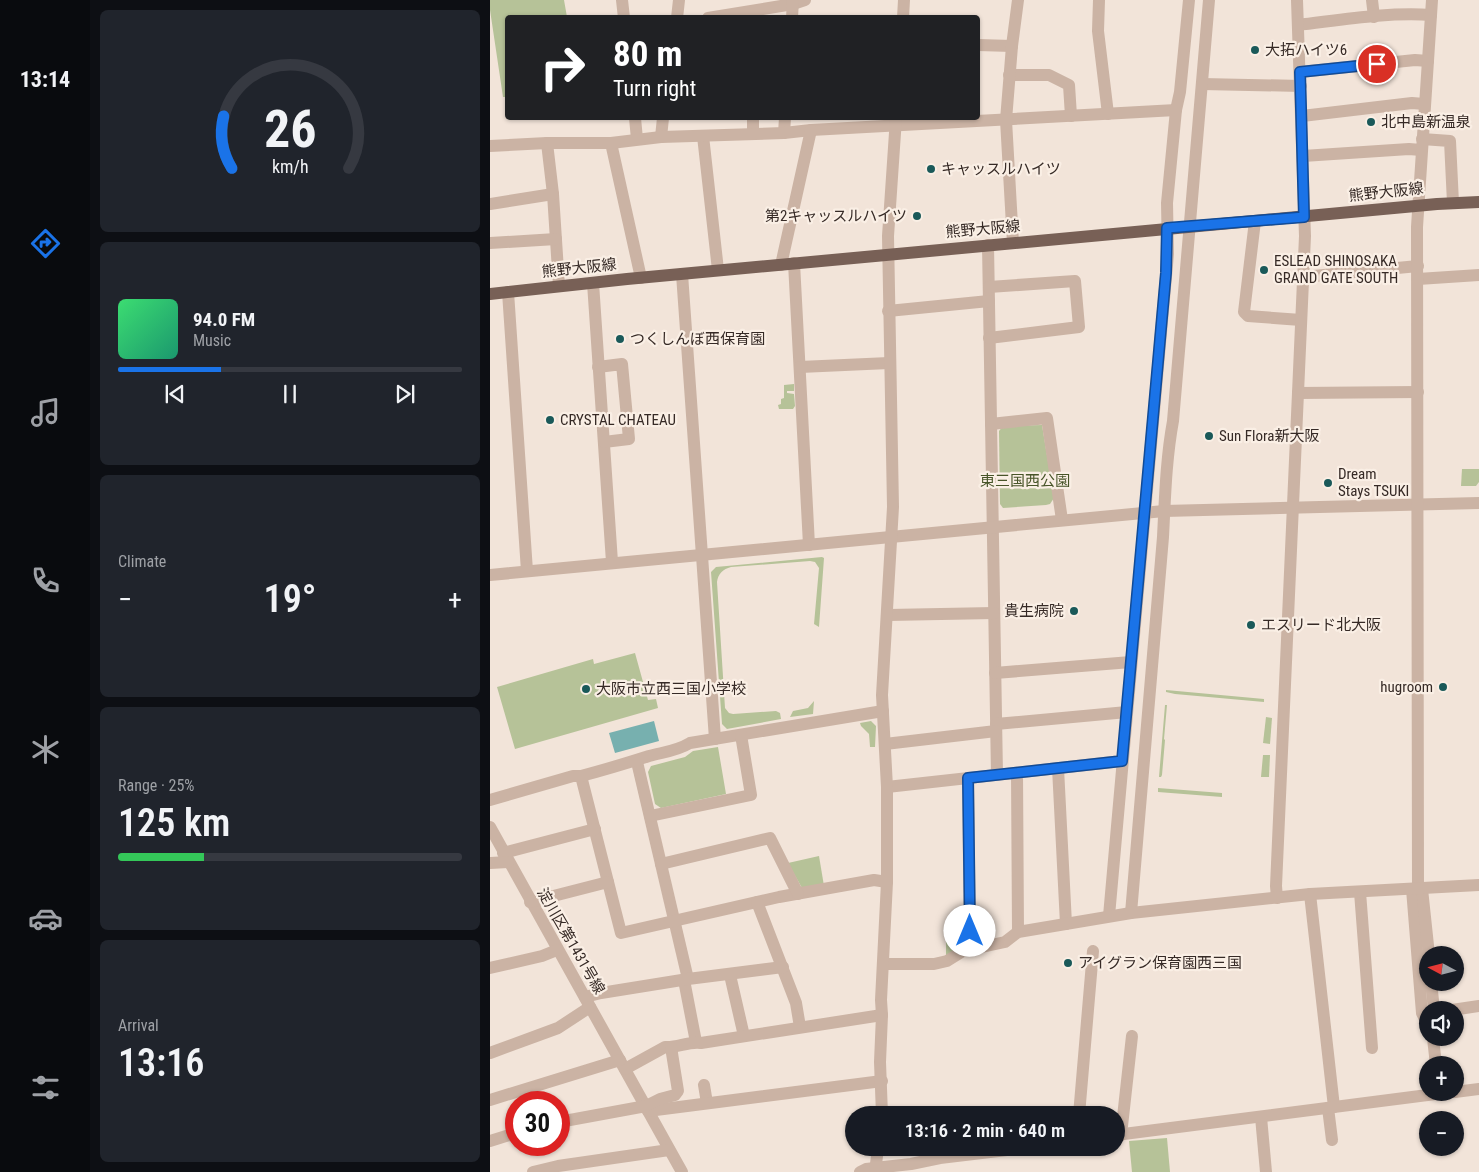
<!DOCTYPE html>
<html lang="en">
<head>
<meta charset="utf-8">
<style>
  :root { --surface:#171b24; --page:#20242c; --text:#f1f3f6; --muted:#9ea1a6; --line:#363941; --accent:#1a73e8 }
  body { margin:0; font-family:"Roboto Condensed","Noto Sans JP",sans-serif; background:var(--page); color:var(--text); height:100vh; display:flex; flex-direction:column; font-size:19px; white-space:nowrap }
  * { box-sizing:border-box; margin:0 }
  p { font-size:16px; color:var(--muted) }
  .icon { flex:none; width:28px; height:28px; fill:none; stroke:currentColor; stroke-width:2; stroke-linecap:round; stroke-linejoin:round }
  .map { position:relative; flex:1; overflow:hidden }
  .details { display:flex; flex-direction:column; gap:10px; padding:10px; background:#0d0f14; width:400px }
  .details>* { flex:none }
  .guide { position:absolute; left:15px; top:15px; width:475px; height:105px; border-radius:5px; box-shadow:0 1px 4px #0004; background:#202124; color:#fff; overflow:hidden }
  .needle { width:32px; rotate:277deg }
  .tools { position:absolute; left:929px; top:946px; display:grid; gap:10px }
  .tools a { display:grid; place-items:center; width:45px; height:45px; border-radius:50%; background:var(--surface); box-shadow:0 1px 4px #0004; font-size:25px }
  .speed { position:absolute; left:15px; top:1091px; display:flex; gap:10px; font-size:25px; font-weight:700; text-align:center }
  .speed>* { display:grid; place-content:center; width:65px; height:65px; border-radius:50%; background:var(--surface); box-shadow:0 1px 4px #0004; line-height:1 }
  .speed .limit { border:8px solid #d22; background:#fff; color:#111 }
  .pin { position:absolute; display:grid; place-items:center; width:42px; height:42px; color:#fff; margin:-21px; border:2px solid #fff; border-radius:50%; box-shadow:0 1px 5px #0007 }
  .me { position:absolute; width:55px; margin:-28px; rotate:0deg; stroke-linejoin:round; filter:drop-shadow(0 0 4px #0008) }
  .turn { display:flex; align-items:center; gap:18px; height:105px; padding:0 25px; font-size:22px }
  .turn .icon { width:65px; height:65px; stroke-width:2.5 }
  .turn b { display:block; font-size:35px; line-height:42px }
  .big { font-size:38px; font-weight:600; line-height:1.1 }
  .details .tile { flex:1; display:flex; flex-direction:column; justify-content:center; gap:8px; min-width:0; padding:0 18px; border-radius:8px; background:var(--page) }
  .details .dial { align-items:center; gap:0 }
  .dial svg { height:130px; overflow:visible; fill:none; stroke:var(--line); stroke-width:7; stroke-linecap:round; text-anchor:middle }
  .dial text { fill:var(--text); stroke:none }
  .song { display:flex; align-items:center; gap:15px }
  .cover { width:60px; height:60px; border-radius:8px; background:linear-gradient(135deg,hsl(140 70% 55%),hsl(160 70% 35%)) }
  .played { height:5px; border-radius:2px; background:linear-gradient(90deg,var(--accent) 30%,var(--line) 30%) }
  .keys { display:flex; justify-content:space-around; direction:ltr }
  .heat { display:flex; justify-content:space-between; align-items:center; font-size:28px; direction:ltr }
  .charge { height:8px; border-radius:4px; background:linear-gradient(90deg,#34c759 25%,var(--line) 0) }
  .trip { position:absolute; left:355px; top:1106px; width:280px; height:50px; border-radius:25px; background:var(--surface); box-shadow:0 1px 4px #0004; font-weight:600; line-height:50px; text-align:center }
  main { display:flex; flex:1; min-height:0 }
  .menu { display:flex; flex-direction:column; width:90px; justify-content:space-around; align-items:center; background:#090b0e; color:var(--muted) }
  .menu .icon { width:35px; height:35px }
  .menu .on { color:var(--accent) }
  .menu b { font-size:22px; color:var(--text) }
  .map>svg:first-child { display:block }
  .green { fill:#b6c298 }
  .water { fill:#77b0af }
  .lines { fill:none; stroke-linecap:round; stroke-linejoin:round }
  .minor { stroke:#cbb3a4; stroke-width:12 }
  .major { stroke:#786056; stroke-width:12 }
  .route-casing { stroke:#114b97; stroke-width:12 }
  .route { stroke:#1a73e8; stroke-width:9 }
  .poi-dot { fill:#1a5959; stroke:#faefe5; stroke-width:2 }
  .labels { text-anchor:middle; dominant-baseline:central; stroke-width:4.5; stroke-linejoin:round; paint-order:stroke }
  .poi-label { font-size:15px; fill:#362a26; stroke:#faefe5; text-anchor:start }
  .street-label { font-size:15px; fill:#362a26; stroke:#faefe5 }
  .park-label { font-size:15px; fill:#485529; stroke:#faefe5 }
</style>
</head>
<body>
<main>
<nav class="menu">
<b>13:14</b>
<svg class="icon on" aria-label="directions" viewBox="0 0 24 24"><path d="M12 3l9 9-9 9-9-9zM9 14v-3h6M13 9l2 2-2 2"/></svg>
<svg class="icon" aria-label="music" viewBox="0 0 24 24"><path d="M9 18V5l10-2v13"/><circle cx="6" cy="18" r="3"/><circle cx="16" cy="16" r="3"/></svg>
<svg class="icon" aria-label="phone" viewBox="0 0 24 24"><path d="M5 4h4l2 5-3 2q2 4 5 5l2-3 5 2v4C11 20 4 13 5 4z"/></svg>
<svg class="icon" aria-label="climate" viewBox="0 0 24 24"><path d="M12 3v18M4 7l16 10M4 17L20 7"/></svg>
<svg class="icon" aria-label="car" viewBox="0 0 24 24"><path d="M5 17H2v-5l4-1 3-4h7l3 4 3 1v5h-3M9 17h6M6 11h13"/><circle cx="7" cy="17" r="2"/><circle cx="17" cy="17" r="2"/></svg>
<svg class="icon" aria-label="filters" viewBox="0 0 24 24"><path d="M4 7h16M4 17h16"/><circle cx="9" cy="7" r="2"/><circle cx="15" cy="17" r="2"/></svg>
</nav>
<section class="details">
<div class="tile dial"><svg viewBox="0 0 100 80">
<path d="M14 69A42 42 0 1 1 86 69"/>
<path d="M14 69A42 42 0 0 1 9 37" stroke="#1a73e8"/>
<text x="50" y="56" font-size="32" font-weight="700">26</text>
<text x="50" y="72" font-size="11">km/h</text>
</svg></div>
<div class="tile">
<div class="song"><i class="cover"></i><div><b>94.0 FM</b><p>Music</p></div></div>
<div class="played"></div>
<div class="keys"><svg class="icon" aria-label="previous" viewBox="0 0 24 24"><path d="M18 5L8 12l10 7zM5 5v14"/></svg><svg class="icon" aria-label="pause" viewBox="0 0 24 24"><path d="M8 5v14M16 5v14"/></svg><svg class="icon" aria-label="next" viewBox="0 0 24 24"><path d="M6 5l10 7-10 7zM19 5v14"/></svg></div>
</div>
<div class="tile"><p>Climate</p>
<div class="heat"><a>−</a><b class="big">19°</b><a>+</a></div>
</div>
<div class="tile"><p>Range · 25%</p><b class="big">125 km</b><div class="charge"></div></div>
<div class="tile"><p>Arrival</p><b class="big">13:16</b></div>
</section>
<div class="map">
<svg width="989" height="1172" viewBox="0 0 989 1172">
  <rect width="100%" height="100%" fill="#f2e4d9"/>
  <g class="green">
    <path d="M0,0H74L77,17L18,18L17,97H13L0,10Z"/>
    <path d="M304,384V391H297V393L304,394L305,406L303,409H289L288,405L291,404V399L294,398V385Z"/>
    <path d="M552,425L564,498L560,504L556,505L513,508L510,504L509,431L513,426Z"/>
    <path d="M972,469H989V482L986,486H971Z"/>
    <path d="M332,557L334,558L329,627L324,624L329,568L325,562L320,561L241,567C233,569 228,574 227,582L235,708L239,713L243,714L286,711L290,713L291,719L237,729L232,724L221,572L226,567Z"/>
    <path d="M145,653L158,700L166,699L168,708L25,749L7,687L103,659L104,664Z"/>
    <path d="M676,690L774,699V702L685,694L676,692Z"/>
    <path d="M324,701L323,714L300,717L303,711L318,708Z"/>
    <path d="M675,705H677L674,739L675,740L672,775L671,777H669Z"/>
    <path d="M776,717L782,718L780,744L773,743Z"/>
    <path d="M381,721L386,726L385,747H380L379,734L371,726L370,723Z"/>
    <path d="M228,747L236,794L171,808L165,804L158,772L161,766L195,757L203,751Z"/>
    <path d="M773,755H780L779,777H771Z"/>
    <path d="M668,788L732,793V797L668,792Z"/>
    <path d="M329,856L334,886L312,888L298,863Z"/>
    <path d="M503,923V936L483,940V924Z"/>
    <path d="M456,925H476L475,944L456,957Z"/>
    <path d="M677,1138L680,1172H642L639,1141Z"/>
  </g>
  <path class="water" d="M164,721L169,741L125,753L119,733Z"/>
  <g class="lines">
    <g class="minor">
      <path d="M132,0L134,18"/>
      <path d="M609,0L608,31L618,114"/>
      <path d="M882,0L884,17"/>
      <path d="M187,18L189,0"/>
      <path d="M218,18L303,4L315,0"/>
      <path d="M302,18L303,0"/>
      <path d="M413,18L414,0"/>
      <path d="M808,25C851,20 897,12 941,15"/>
      <path d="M488,45L522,46"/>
      <path d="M810,72L925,60L938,61"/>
      <path d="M519,75H559L579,85L581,116"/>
      <path d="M712,84L811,86"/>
      <path d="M812,116L922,103L934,104"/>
      <path d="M145,118L147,139"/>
      <path d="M294,133L295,118"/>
      <path d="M263,134V118"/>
      <path d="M213,136L228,270"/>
      <path d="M171,137L173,118"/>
      <path d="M932,139L960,141L963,203"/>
      <path d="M57,143L63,194L69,286"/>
      <path d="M121,143L151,278"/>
      <path d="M0,146L57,143H121L171,137L294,133L321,130L686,110"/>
      <path d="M813,156L919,149L931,150"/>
      <path d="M0,204L63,194"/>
      <path d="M765,221L754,312L758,316L811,320"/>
      <path d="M0,243L66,239"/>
      <path d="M523,243L516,120L522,46L528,0"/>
      <path d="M498,245L507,775"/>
      <path d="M304,263L319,545"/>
      <path d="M291,265L321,130"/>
      <path d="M192,274L225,739"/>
      <path d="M813,277L928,266"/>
      <path d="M928,279L989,275"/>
      <path d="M103,283L122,562"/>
      <path d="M499,287L585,281L589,327L499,338"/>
      <path d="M18,292L37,571"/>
      <path d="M398,311L499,301"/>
      <path d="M108,367L132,364L139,439L114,442"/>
      <path d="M310,367L399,363"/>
      <path d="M808,393L928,392"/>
      <path d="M501,424L557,418L572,520"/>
      <path d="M0,575L674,511L989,503"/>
      <path d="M398,615L504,613"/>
      <path d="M505,673L641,662"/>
      <path d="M506,724L637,712"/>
      <path d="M395,744L506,731"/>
      <path d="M147,762L198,979"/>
      <path d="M568,768L576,924"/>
      <path d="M527,773L528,932"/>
      <path d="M91,776L131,933L289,897L384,880L397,882"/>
      <path d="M478,778L480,950"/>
      <path d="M397,787L632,761"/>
      <path d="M0,800L83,776H91C114,770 137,763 159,756C174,752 187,751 200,743L393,711"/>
      <path d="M160,816L261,795L251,735"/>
      <path d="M0,827L192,1172"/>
      <path d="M13,853L105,829"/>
      <path d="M0,863L18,862"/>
      <path d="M171,864L280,838L308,894"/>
      <path d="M922,889L932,1013L938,1025"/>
      <path d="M928,889L927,227L942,0"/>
      <path d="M932,889L939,955"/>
      <path d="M870,892L882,1048"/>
      <path d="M820,894L844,1107"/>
      <path d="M787,898L786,886L815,236L807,0"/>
      <path d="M40,902L118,882"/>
      <path d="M267,902L306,1003L310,1027"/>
      <path d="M641,913L673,537C675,498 676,459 683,421L719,0"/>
      <path d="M619,916L678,254L677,203L686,110L690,92L699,0"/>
      <path d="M394,964H444L457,961L473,951L515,942L528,932L641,913L820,894L989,885"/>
      <path d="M0,968L52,956L67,950"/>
      <path d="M240,975L254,1036"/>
      <path d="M194,980L206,1042"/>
      <path d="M941,982L944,1010"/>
      <path d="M95,997L111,993L198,979L293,967"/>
      <path d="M962,1010L989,1006"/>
      <path d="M943,1038L946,1065"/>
      <path d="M0,1053L68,1028L100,1007"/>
      <path d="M135,1069L175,1047C187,1048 199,1041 211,1043L392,1015"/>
      <path d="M214,1085L217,1103"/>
      <path d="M965,1092L989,1089"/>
      <path d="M0,1100L130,1060"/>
      <path d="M838,1108L842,1140"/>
      <path d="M158,1111L392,1081"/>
      <path d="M392,1115L390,1062L392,1015L391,1000L397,882V787L392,695L403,507L398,236L406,118"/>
      <path d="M589,1115L603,951"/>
      <path d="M771,1117L776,1172"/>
      <path d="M69,1122L156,1106L170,1099L185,1095L188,1091L181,1047"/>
      <path d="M626,1135L961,1092"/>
      <path d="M631,1135L642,1036"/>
      <path d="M0,1141L26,1133"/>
      <path d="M43,1172L68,1166L179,1150"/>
      <path d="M370,1172L376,1169L421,1164L450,1158L533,1148"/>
      <path d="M385,1172L388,1148"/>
    </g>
    <path class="major" d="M0,294L137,279L947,204L989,202"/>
  </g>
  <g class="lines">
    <defs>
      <path id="route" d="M480,931L478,778L632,761L676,273L677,228L814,217L810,72L887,64"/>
    </defs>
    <use href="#route" class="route-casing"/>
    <use href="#route" class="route"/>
  </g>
  <g class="poi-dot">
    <circle cx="765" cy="50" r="5"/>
    <circle cx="881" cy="122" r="5"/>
    <circle cx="441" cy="169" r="5"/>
    <circle cx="427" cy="216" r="5"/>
    <circle cx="774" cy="270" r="5"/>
    <circle cx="130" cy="339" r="5"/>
    <circle cx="60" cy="420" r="5"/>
    <circle cx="719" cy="436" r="5"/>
    <circle cx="838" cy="483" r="5"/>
    <circle cx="584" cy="611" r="5"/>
    <circle cx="761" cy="625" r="5"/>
    <circle cx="953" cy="687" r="5"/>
    <circle cx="96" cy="689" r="5"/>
    <circle cx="578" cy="963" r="5"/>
  </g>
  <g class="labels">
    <g class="poi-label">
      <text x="775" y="50">大拓ハイツ6</text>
      <text x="891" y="122">北中島新温泉</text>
      <text x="451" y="169">キャッスルハイツ</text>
      <text x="417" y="216" text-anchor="end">第2キャッスルハイツ</text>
      <text x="784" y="261">ESLEAD SHINOSAKA<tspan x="784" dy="17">GRAND GATE SOUTH</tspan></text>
      <text x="140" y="339">つくしんぼ西保育園</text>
      <text x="70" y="420">CRYSTAL CHATEAU</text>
      <text x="729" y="436">Sun Flora新大阪</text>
      <text x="848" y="474">Dream<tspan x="848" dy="17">Stays TSUKI</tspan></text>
      <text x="574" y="611" text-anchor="end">貴生病院</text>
      <text x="771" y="625">エスリード北大阪</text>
      <text x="943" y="687" text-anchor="end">hugroom</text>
      <text x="106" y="689">大阪市立西三国小学校</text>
      <text x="588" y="963">アイグラン保育園西三国</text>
    </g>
    <g class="street-label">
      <text transform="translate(896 192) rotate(-6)">熊野大阪線</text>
      <text transform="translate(493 229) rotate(-5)">熊野大阪線</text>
      <text transform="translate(89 268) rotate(-6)">熊野大阪線</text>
      <text transform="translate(81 941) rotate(60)">淀川区第1431号線</text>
    </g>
    <g class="park-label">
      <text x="535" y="481">東三国西公園</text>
    </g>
  </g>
</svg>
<div class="tools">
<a><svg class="needle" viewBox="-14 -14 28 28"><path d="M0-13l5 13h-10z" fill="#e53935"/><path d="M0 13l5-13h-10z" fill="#9ea1a6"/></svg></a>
<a><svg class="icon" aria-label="sound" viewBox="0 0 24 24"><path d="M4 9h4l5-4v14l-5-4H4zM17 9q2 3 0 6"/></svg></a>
<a>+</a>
<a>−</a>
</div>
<div class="speed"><div class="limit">30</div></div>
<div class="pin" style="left:887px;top:64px;background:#d93025"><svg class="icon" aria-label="arrive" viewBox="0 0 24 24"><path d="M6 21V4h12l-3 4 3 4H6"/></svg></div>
<svg class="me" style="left:480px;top:931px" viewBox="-20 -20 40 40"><circle r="19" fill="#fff"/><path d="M0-13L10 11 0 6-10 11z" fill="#1a73e8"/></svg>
<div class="trip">13:16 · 2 min · 640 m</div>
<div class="guide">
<div class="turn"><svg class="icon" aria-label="right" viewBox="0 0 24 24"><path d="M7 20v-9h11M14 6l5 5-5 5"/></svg><div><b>80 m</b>Turn right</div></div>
</div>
</div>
</main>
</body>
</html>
